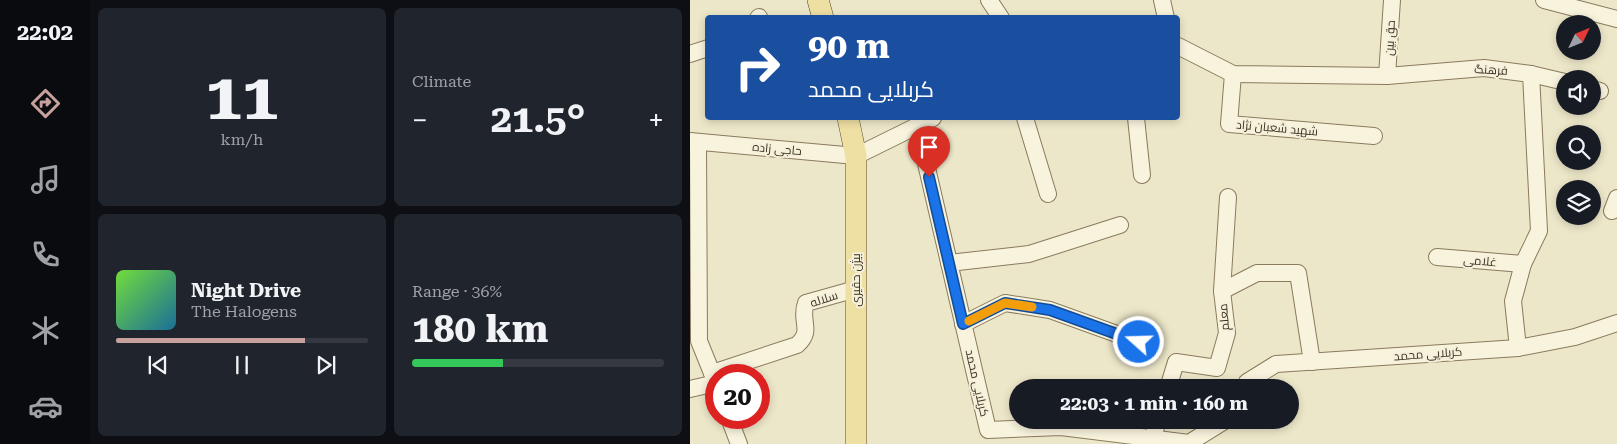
<!DOCTYPE html>
<html lang="en">
<head>
<meta charset="utf-8">
<style>
  :root { --surface:#171b24; --page:#20242c; --text:#f1f3f6; --muted:#9ea1a6; --line:#363941; --accent:#c8a09d }
  body { margin:0; font-family:"Roboto Serif",Cairo,serif; background:var(--page); color:var(--text); height:100vh; display:flex; flex-direction:column; font-size:19px; white-space:nowrap }
  * { box-sizing:border-box; margin:0 }
  p { font-size:16px; color:var(--muted) }
  .icon { flex:none; width:28px; height:28px; fill:none; stroke:currentColor; stroke-width:2; stroke-linecap:round; stroke-linejoin:round }
  .map { position:relative; flex:1; overflow:hidden }
  .details { display:flex; flex-direction:column; gap:8px; padding:8px; background:#0d0f14; width:600px }
  .details>* { flex:none }
  .top-card { position:absolute; left:15px; top:15px; width:475px; height:105px; border-radius:5px; box-shadow:0 2px 8px #0003; background:#1a4fa0; color:#fff; overflow:hidden }
  .needle { width:32px; rotate:47deg }
  .fabs { position:absolute; left:866px; top:15px; display:grid; gap:10px }
  .fabs a { display:grid; place-items:center; width:45px; height:45px; border-radius:50%; background:var(--surface); box-shadow:0 2px 8px #0003; font-size:25px }
  .speed { position:absolute; left:15px; top:364px; display:flex; gap:10px; font-size:25px; font-weight:700; text-align:center }
  .speed>* { display:grid; place-content:center; width:65px; height:65px; border-radius:50%; background:var(--surface); box-shadow:0 2px 8px #0003; line-height:1 }
  .speed .limit { border:8px solid #d22; background:#fff; color:#111 }
  .pin { position:absolute; display:grid; place-items:center; width:42px; height:42px; color:#fff; margin:-51px -21px; border-radius:50% 50% 50% 0; rotate:-45deg; box-shadow:0 0 5px #0007 }
  .pin .icon { rotate:45deg }
  .me { position:absolute; width:55px; margin:-28px; rotate:290deg; stroke-linejoin:round; filter:drop-shadow(0 0 4px #0008) }
  .turn { display:flex; align-items:center; gap:18px; height:105px; padding:0 20px; font-size:22px }
  .turn .icon { width:65px; height:65px; stroke-width:2.5 }
  .turn b { display:block; font-size:35px; line-height:42px }
  .big { font-size:38px; font-weight:700; line-height:1.1 }
  .details .card { flex:1; display:flex; flex-direction:column; justify-content:center; gap:8px; min-width:0; padding:0 18px; border-radius:8px; background:var(--page) }
  .details .dial { align-items:center; gap:0 }
  .dial b { font-size:65px; line-height:1 }
  .song { display:flex; align-items:center; gap:15px }
  .cover { width:60px; height:60px; border-radius:8px; background:linear-gradient(135deg,hsl(100 70% 55%),hsl(200 70% 35%)) }
  .played { height:5px; border-radius:2px; background:linear-gradient(90deg,var(--accent) 75%,var(--line) 75%) }
  .keys { display:flex; justify-content:space-around; direction:ltr }
  .heat { display:flex; justify-content:space-between; align-items:center; font-size:28px; direction:ltr }
  .charge { height:8px; border-radius:4px; background:linear-gradient(90deg,#34c759 36%,var(--line) 0) }
  .details .tiles { flex:1; display:grid; gap:8px; grid-template-columns:repeat(2,1fr) }
  .trip { position:absolute; left:319px; top:379px; width:290px; height:50px; border-radius:25px; background:var(--surface); box-shadow:0 2px 8px #0003; font-weight:700; line-height:50px; text-align:center }
  main { display:flex; flex:1; min-height:0 }
  .tab-bar { display:flex; flex-direction:column; width:90px; justify-content:space-around; align-items:center; background:#090b0e; color:var(--muted) }
  .tab-bar .icon { width:35px; height:35px }
  .tab-bar .selected { color:var(--accent) }
  .tab-bar b { font-size:22px; color:var(--text) }
  .map>svg:first-child { display:block }
  .lines { fill:none; stroke-linecap:round; stroke-linejoin:round }
  .minor-casing { stroke:#8a7a5e; stroke-width:18 }
  .major-casing { stroke:#584832; stroke-width:22 }
  .minor { stroke:#f8f3dd; stroke-width:16 }
  .major { stroke:#eedfa3; stroke-width:21 }
  .route-casing { stroke:#114b97; stroke-width:12 }
  .route { stroke:#1a73e8; stroke-width:9 }
  .slow { stroke:#f59e0b; stroke-width:9 }
  .labels { text-anchor:middle; dominant-baseline:central; stroke-width:4; stroke-linejoin:round; paint-order:stroke }
  .street-label { font-size:12px; fill:#3b3021; stroke:#f5f0d9 }
</style>
</head>
<body>
<main>
<nav class="tab-bar">
<b>22:02</b>
<svg class="icon selected" aria-label="directions" viewBox="0 0 24 24"><path d="M12 3l9 9-9 9-9-9zM9 14v-3h6M13 9l2 2-2 2"/></svg>
<svg class="icon" aria-label="music" viewBox="0 0 24 24"><path d="M9 18V5l10-2v13"/><circle cx="6" cy="18" r="3"/><circle cx="16" cy="16" r="3"/></svg>
<svg class="icon" aria-label="phone" viewBox="0 0 24 24"><path d="M5 4h4l2 5-3 2q2 4 5 5l2-3 5 2v4C11 20 4 13 5 4z"/></svg>
<svg class="icon" aria-label="climate" viewBox="0 0 24 24"><path d="M12 3v18M4 7l16 10M4 17L20 7"/></svg>
<svg class="icon" aria-label="car" viewBox="0 0 24 24"><path d="M5 17H2v-5l4-1 3-4h7l3 4 3 1v5h-3M9 17h6M6 11h13"/><circle cx="7" cy="17" r="2"/><circle cx="17" cy="17" r="2"/></svg>
</nav>
<section class="details">
<div class="tiles">
<div class="card dial"><b>11</b><p>km/h</p></div>
<div class="card"><p>Climate</p>
<div class="heat"><a>−</a><b class="big">21.5°</b><a>+</a></div>
</div>
<div class="card">
<div class="song"><i class="cover"></i><div><b>Night Drive</b><p>The Halogens</p></div></div>
<div class="played"></div>
<div class="keys"><svg class="icon" aria-label="previous" viewBox="0 0 24 24"><path d="M18 5L8 12l10 7zM5 5v14"/></svg><svg class="icon" aria-label="pause" viewBox="0 0 24 24"><path d="M8 5v14M16 5v14"/></svg><svg class="icon" aria-label="next" viewBox="0 0 24 24"><path d="M6 5l10 7-10 7zM19 5v14"/></svg></div>
</div>
<div class="card"><p>Range · 36%</p><b class="big">180 km</b><div class="charge"></div></div>
</div>
</section>
<div class="map">
<svg width="927" height="444" viewBox="0 0 927 444">
  <rect width="100%" height="100%" fill="#ede7c9"/>
  <g class="lines">
    <defs>
      <g id="minor">
        <path d="M299,0L311,18"/>
        <path d="M472,0L476,18"/>
        <path d="M854,0L927,19"/>
        <path d="M68,18L69,17"/>
        <path d="M488,46L543,74L697,76L794,68L841,74L849,231L833,264L823,301L828,348"/>
        <path d="M0,54L18,48"/>
        <path d="M543,74L539,124L684,136"/>
        <path d="M841,74L875,82"/>
        <path d="M697,76L702,0"/>
        <path d="M902,89L910,91"/>
        <path d="M335,118L358,194"/>
        <path d="M446,118L452,175"/>
        <path d="M227,125L298,430L371,427L499,443L536,420"/>
        <path d="M0,141L166,156L243,118"/>
        <path d="M8,142L9,341L26,383"/>
        <path d="M922,211L927,198"/>
        <path d="M747,257L833,264"/>
        <path d="M259,263L339,254L430,225"/>
        <path d="M532,291L567,273H608L622,362"/>
        <path d="M273,324L315,303L360,310L449,342"/>
        <path d="M22,373L107,345C124,330 109,321 116,303L166,289"/>
        <path d="M478,388L486,362L527,368L537,333L532,291L538,197"/>
        <path d="M556,388L557,382L586,364L828,348L885,337L927,323"/>
        <path d="M0,389L26,383"/>
        <path d="M39,418L49,444"/>
        <path d="M463,438L468,420"/>
      </g>
      <g id="major">
        <path d="M128,0L133,18"/>
        <path d="M158,118L166,156V444"/>
      </g>
    </defs>
    <use href="#minor" class="minor-casing"/>
    <use href="#major" class="major-casing"/>
    <use href="#minor" class="minor"/>
    <use href="#major" class="major"/>
  </g>
  <g class="lines">
    <defs>
      <path id="route" d="M239,177L273,324L315,303L360,310L449,342"/>
    </defs>
    <use href="#route" class="route-casing"/>
    <use href="#route" class="route"/>
    <path class="slow" d="M279,321L315,303L342,307"/>
  </g>
  <g class="labels">
    <g class="street-label">
      <text transform="translate(700 38) rotate(-87)">حق بین</text>
      <text transform="translate(801 70) rotate(3)">فرهنگ</text>
      <text transform="translate(587 128) rotate(5)">شهید شعبان نژاد</text>
      <text transform="translate(87 149) rotate(5)">حاجی زاده</text>
      <text transform="translate(790 261) rotate(5)">غلامی</text>
      <text transform="translate(166 280) rotate(-90)">بیژن حقیری</text>
      <text transform="translate(134 299) rotate(-18)">سلاله</text>
      <text transform="translate(534 317) rotate(-94)">معلم</text>
      <text transform="translate(738 354) rotate(-4)">کربلایی محمد</text>
      <text transform="translate(287 383) rotate(77)">کربلایی محمد</text>
    </g>
  </g>
</svg>
<div class="fabs">
<a><svg class="needle" viewBox="-14 -14 28 28"><path d="M0-13l5 13h-10z" fill="#e53935"/><path d="M0 13l5-13h-10z" fill="#9ea1a6"/></svg></a>
<a><svg class="icon" aria-label="sound" viewBox="0 0 24 24"><path d="M4 9h4l5-4v14l-5-4H4zM17 9q2 3 0 6"/></svg></a>
<a><svg class="icon" aria-label="search" viewBox="0 0 24 24"><circle cx="10" cy="10" r="6"/><path d="M15 15l6 6"/></svg></a>
<a><svg class="icon" aria-label="layers" viewBox="0 0 24 24"><path d="M12 4l9 5-9 5-9-5zM3 14l9 5 9-5"/></svg></a>
</div>
<div class="speed"><div class="limit">20</div></div>
<div class="pin" style="left:239px;top:177px;background:#d93025"><svg class="icon" aria-label="arrive" viewBox="0 0 24 24"><path d="M6 21V4h12l-3 4 3 4H6"/></svg></div>
<svg class="me" style="left:449px;top:342px" viewBox="-20 -20 40 40"><circle r="17" fill="#1a73e8" stroke="#fff" stroke-width="3"/><path d="M0-11L8 9 0 5-8 9z" fill="#fff"/></svg>
<div class="trip">22:03 · 1 min · 160 m</div>
<div class="top-card">
<div class="turn"><svg class="icon" aria-label="right" viewBox="0 0 24 24"><path d="M7 20v-9h11M14 6l5 5-5 5"/></svg><div><b>90 m</b>کربلایی محمد</div></div>
</div>
</div>
</main>
</body>
</html>
